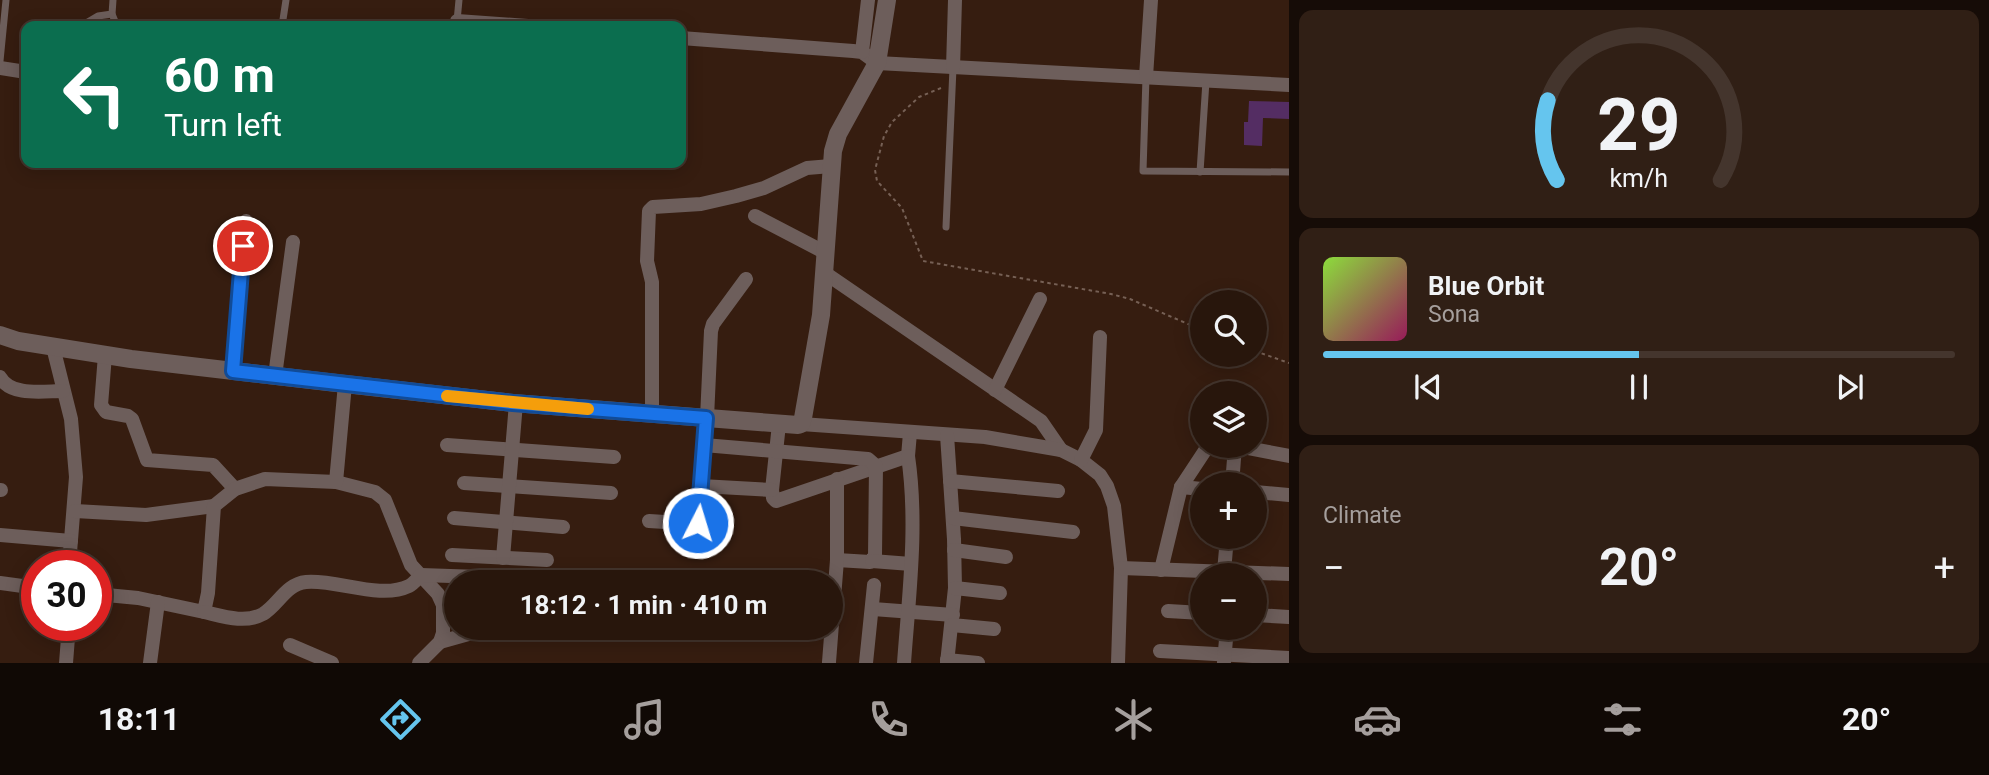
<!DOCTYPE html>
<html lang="en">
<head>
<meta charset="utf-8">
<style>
  :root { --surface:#28160c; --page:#301f15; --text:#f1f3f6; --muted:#a59f9d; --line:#44352d; --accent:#65c5ee }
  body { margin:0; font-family:Roboto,sans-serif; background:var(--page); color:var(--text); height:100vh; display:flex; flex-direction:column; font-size:26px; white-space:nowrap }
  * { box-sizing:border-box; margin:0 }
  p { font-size:23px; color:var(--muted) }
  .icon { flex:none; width:38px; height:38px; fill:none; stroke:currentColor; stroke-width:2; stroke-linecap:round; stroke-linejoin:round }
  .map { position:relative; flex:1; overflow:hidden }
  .drawer { display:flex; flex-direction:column; gap:10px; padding:10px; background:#160c07; width:700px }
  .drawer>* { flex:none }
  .guide { position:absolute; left:21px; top:21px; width:665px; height:147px; border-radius:14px; box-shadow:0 4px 18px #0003,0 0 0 2px var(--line); background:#0b6e4f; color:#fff; overflow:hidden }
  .tools { position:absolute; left:1190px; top:290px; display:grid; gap:14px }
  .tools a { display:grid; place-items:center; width:77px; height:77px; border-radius:50%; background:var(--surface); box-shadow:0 4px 18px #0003,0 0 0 2px var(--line); font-size:35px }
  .speed { position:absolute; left:21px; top:550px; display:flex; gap:14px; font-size:35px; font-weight:700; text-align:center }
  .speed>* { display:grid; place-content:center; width:91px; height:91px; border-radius:50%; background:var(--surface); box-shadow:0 4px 18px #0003,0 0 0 2px var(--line); line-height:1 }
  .speed .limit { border:10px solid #d22; background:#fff; color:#111 }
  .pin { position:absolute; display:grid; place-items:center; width:60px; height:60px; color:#fff; margin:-30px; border:4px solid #fff; border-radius:50%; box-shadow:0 2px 7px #0007 }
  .me { position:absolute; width:77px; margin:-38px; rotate:5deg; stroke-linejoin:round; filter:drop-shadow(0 0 5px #0008) }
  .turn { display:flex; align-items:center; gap:24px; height:147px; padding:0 28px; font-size:32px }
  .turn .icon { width:91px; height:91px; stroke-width:2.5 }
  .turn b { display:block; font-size:49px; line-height:60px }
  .big { font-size:52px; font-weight:700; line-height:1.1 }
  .drawer .widget { flex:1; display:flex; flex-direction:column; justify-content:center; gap:10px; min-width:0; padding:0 24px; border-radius:14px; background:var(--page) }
  .drawer .dial { align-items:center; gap:0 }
  .dial svg { height:182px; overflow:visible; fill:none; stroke:var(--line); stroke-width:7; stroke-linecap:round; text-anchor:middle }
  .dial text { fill:var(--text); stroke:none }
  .song { display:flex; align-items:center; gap:21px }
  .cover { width:84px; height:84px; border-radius:10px; background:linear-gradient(135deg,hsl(90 70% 55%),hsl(330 70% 35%)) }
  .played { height:7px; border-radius:4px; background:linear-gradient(90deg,var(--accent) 50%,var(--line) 50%) }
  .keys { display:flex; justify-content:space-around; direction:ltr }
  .heat { display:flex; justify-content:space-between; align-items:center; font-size:38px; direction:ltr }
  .trip { position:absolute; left:444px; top:570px; width:399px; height:70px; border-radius:35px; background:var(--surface); box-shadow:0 4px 18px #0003,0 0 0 2px var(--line); font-weight:700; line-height:70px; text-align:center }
  .tab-bar { display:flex; height:112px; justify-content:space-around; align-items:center; background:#100905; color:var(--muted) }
  .tab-bar .icon { width:49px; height:49px }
  .tab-bar .current { color:var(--accent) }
  .tab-bar b { font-size:32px; color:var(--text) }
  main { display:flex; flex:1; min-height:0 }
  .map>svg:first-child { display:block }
  .building { fill:#542d63 }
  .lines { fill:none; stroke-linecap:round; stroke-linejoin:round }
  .path { stroke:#766055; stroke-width:2; stroke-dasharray:3.5 3.5; stroke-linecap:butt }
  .service { stroke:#6d5e5b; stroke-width:7 }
  .minor { stroke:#6d5e5b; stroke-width:14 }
  .tertiary { stroke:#6d5e5b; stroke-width:18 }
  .route-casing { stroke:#114b97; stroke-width:18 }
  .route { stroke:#1a73e8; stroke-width:12 }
  .slow { stroke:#f59e0b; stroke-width:12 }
</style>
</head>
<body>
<main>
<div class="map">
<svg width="1289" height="663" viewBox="0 0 1289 663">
  <rect width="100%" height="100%" fill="#361d10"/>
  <path class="building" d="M1249,101L1289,102V119L1263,118L1262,146L1244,145V122H1248Z"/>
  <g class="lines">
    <g class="path">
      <path d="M941,88L919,97L892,122L884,136L875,170L877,181L902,208L923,261L1111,294L1130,299L1202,330"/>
      <path d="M1255,351L1289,363"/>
    </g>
    <g class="service">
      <path d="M112,14L117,26"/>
      <path d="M457,21L459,0"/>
      <path d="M81,26L98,16L112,14L113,0"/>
      <path d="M282,26L286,0"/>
      <path d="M0,61L6,0"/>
      <path d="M1146,77L1143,171L1289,172"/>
      <path d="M1200,172L1206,81"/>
      <path d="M946,227L953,68"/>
    </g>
    <g class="minor">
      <path d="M456,26L457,21L528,26"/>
      <path d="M681,38L853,51L862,52L877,63L1289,85"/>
      <path d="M862,52L868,0"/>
      <path d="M0,68L26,72"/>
      <path d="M953,68L955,0"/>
      <path d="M1146,77L1151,0"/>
      <path d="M755,216L826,253"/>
      <path d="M825,273L1041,421L1061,450"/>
      <path d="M53,347L71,419L76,477L69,565"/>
      <path d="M105,355L101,405L106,412L128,416L132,419L147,460L213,465L235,489"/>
      <path d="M233,371L246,221"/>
      <path d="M275,376L293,242"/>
      <path d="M0,377C11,397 44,391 63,391"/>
      <path d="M995,390L1040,299"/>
      <path d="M652,414V282L647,261L649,211L653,207L701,204L736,196L764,188L807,168L831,166"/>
      <path d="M779,424L772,490L773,498L776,501L908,456L910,433"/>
      <path d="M801,424L985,437L1061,450L1081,460L1100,475L1107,486L1114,506L1121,568L1118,663"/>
      <path d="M947,435L954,539L955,588L947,663"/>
      <path d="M447,445L614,457"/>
      <path d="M704,445L868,459L876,466L875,556L870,562L837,560"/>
      <path d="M1237,446L1289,456"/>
      <path d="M1081,460L1096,430L1100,337"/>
      <path d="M950,481L1058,491"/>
      <path d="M336,482L375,492L385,500L411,565L438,594L443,605V633L440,642L419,663"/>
      <path d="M464,483L611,493"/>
      <path d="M1232,485L1235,446"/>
      <path d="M701,486L772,490"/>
      <path d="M1181,487L1202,489"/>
      <path d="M0,490H1"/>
      <path d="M1255,492L1289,495"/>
      <path d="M75,511L146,515L214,506"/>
      <path d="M454,518L563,527"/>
      <path d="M953,518L1073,532"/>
      <path d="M649,521L697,524L707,418L711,331L713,324L746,279"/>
      <path d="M0,535L71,541"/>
      <path d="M954,550L1006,557"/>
      <path d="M452,555L547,560"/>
      <path d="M503,558L516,403"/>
      <path d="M872,561L911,564"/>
      <path d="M1121,568L1289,574"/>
      <path d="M1161,570L1181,487L1208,446"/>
      <path d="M1224,572L1227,537"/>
      <path d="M0,583L37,588"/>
      <path d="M955,588L1000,593"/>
      <path d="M96,594L138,598L204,612L208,593L214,506L235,489L265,479L336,482L345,384"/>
      <path d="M873,609L953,615"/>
      <path d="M1168,611L1202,613"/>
      <path d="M204,612C222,616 245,624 263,614C278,605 286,584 306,582C336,579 380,600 409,586C413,584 418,578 421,575L510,578"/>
      <path d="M1255,615L1289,617"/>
      <path d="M952,625L994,629"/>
      <path d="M440,642L490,628"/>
      <path d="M290,645L332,663"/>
      <path d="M1160,651L1289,658"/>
      <path d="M947,660L978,663"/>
      <path d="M829,662L837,560V479"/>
      <path d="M1224,662L1227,628"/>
      <path d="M66,663L69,625"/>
      <path d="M150,663L158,602"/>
      <path d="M866,663L874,585"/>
      <path d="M904,663C909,594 918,524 908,456"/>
    </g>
    <path class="tertiary" d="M0,335L18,341L131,359L345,384L513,403L798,425L801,424L803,418L821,315L833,151L838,134L877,63L887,0"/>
  </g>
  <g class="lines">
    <defs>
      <path id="route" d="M243,246L233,371L513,403L706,418L698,523"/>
    </defs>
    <use href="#route" class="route-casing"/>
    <use href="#route" class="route"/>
    <path class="slow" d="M447,396L588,409"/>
  </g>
</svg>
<div class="tools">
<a><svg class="icon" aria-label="search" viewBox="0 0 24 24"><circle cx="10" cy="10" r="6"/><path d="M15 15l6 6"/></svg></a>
<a><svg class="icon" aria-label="layers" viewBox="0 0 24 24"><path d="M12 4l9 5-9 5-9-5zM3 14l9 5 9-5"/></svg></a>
<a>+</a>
<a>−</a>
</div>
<div class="speed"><div class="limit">30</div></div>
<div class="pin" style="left:243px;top:246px;background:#d93025"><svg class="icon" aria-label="arrive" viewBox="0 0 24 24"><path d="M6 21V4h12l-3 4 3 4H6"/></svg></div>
<svg class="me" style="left:698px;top:523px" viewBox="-20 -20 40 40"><circle r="17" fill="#1a73e8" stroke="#fff" stroke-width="3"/><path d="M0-11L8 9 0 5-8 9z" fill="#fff"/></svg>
<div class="trip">18:12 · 1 min · 410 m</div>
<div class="guide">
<div class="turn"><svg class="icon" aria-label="left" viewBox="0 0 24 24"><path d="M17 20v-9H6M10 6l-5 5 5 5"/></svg><div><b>60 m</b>Turn left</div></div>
</div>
</div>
<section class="drawer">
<div class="widget dial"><svg viewBox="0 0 100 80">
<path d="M14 69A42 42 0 1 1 86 69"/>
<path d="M14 69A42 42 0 0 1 10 34" stroke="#65c5ee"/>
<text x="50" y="56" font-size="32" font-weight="700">29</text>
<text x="50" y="72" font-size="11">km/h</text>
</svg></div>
<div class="widget">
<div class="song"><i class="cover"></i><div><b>Blue Orbit</b><p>Sona</p></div></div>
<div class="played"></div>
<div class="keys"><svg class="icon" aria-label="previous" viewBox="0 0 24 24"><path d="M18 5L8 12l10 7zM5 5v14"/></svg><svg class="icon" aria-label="pause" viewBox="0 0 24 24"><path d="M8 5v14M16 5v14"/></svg><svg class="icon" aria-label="next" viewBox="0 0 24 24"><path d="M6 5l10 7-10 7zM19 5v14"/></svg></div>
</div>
<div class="widget"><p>Climate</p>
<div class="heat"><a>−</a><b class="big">20°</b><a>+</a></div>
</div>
</section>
</main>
<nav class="tab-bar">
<b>18:11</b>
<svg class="icon current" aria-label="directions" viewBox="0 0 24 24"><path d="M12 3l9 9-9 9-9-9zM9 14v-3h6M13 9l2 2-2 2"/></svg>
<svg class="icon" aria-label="music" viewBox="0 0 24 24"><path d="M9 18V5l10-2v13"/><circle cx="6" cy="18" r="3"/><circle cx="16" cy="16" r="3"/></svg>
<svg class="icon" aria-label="phone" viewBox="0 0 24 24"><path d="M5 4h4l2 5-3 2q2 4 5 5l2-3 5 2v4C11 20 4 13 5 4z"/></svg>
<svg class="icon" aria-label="climate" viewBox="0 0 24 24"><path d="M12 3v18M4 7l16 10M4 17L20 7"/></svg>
<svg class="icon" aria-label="car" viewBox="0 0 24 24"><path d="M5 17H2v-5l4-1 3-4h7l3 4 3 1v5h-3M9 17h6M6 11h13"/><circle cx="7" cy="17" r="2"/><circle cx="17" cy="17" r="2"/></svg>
<svg class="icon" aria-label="filters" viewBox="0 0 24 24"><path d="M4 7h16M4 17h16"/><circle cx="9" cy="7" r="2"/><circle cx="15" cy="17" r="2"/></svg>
<b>20°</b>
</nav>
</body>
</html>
